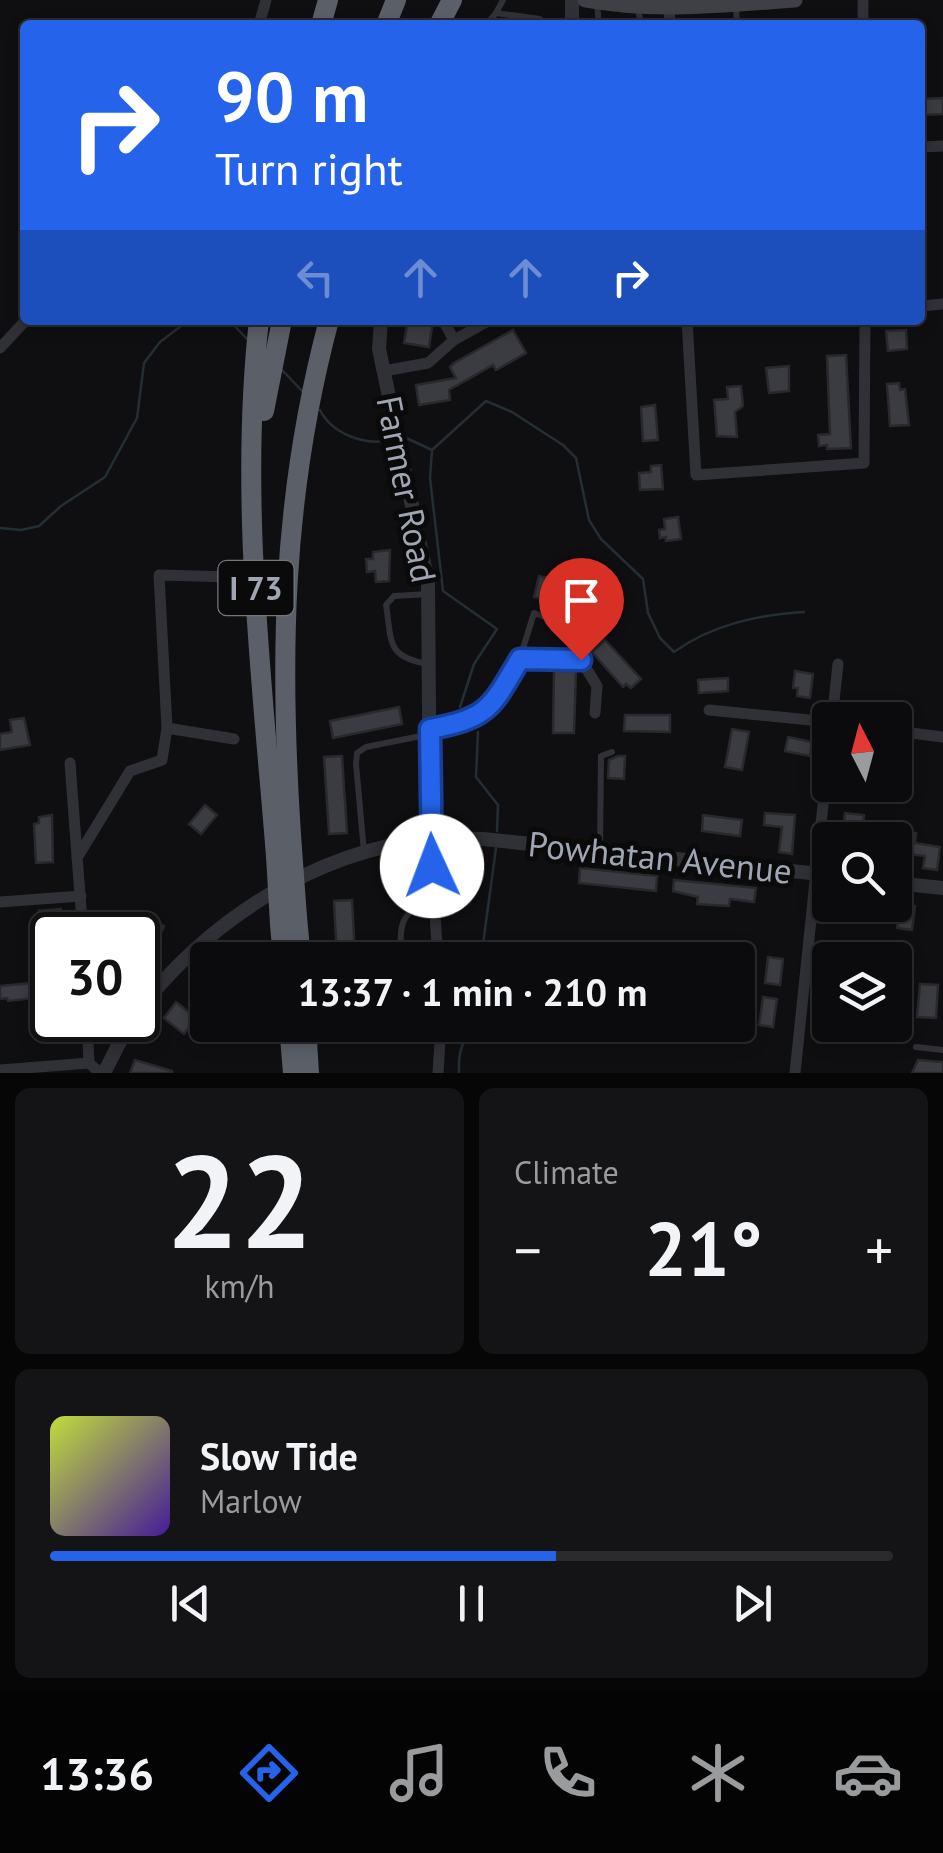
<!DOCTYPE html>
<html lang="en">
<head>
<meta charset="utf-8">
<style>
  :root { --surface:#0b0b0d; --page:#141416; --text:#f1f3f6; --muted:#9a9b9d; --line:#2b2b2e; --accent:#2563eb }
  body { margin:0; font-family:"PT Sans",sans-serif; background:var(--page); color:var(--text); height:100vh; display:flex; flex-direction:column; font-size:38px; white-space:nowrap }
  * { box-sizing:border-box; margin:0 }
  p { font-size:32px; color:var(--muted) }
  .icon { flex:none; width:55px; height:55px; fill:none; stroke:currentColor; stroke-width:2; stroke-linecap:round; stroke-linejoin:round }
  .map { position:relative; height:1073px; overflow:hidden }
  .drawer { display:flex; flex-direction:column; gap:15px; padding:15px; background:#060607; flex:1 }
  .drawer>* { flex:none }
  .top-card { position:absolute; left:20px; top:20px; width:905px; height:305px; border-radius:10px; box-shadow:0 5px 15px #0003,0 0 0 2px var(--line); background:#2563eb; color:#fff; overflow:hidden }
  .needle { width:65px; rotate:354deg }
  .controls { position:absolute; left:812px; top:702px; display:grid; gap:20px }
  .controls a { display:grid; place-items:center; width:100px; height:100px; border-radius:10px; background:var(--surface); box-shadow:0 5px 15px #0003,0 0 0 2px var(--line); font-size:50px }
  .speed { position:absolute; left:30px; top:912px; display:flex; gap:20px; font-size:50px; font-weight:700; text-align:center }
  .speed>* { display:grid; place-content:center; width:130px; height:130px; border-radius:50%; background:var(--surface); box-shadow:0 5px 15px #0003,0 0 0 2px var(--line); line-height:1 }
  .speed .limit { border:5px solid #111; border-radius:15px; background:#fff; color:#111 }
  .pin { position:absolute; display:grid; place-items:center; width:85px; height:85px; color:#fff; margin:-102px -42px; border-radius:50% 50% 50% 0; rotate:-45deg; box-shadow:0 0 10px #0007 }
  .pin .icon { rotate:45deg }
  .me { position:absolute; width:110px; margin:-55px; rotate:358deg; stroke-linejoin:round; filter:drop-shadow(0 0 8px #0008) }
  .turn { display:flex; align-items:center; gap:35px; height:210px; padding:0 30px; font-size:45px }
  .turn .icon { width:130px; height:130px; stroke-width:2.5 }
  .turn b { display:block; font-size:70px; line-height:85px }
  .lanes { display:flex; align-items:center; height:95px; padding:0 30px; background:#0003; justify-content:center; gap:50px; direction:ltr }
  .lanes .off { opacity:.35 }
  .big { font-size:75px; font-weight:800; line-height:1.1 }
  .drawer .widget { flex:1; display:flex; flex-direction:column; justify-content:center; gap:15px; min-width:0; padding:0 35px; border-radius:15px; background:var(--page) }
  .drawer .dial { align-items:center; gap:0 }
  .dial b { font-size:130px; line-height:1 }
  .song { display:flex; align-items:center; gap:30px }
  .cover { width:120px; height:120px; border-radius:15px; background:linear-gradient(135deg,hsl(70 70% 55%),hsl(260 70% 35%)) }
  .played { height:10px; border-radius:5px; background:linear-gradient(90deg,var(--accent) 60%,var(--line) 60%) }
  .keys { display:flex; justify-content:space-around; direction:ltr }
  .heat { display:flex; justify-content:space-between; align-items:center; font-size:55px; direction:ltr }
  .drawer .tiles { flex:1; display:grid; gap:15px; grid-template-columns:1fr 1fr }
  .widget:last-child { grid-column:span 2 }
  .trip { position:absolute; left:190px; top:942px; width:565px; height:100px; border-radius:10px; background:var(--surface); box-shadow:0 5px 15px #0003,0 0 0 2px var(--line); font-weight:800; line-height:100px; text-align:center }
  .dock { display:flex; height:160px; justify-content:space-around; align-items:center; background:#040405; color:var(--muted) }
  .dock .icon { width:70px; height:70px }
  .dock .on { color:var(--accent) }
  .dock b { font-size:45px; color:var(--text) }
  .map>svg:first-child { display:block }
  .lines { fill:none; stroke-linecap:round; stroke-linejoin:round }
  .stream { stroke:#252e35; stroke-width:2.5 }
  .building { fill:#3b3c41; stroke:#29292d; stroke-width:2.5 }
  .service { stroke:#303136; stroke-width:6 }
  .minor { stroke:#303136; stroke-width:11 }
  .tertiary { stroke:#303136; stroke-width:14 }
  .secondary { stroke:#3e4046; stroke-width:15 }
  .motorway { stroke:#5b5f67; stroke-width:20 }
  .motorway-bridge { stroke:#5b5f67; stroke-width:20 }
  .route-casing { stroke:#184099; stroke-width:25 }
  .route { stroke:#2563eb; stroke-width:18 }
  .labels { text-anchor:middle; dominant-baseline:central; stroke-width:10; stroke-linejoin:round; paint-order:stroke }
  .shield { fill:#0a0a0b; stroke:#727681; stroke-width:2.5 }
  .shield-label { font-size:32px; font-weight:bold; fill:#9fa5b3 }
  .street-label { font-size:35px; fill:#9fa5b3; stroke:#0a0a0b }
</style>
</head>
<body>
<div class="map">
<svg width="943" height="1073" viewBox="0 0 943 1073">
  <rect width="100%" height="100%" fill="#0f0f11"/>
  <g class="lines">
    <g class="stream">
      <path d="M229,320L247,339"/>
      <path d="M282,370L304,393"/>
      <path d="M320,410C332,434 365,446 390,440"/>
      <path d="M402,436L432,450L486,401L512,412L563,445L576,458L589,520L601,539L643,579L648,613L660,638L674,652C713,624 758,615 804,612"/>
      <path d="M432,451L430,478L443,591L497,629L474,664L460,707"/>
      <path d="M0,528L21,530L39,526L61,506L105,477L137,418L144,363L160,342L189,320"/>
      <path d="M478,732L476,777L498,805L497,831"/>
      <path d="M484,960L483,944L496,848"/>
      <path d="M459,1073C458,1053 462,1039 476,1025"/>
    </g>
  </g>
  <g class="building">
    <path d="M943,98V114L920,115V99Z"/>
    <path d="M408,320H433L429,347L404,343Z"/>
    <path d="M513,330L526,353L496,370L493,365L449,390L450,400L419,405L416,385L456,378L450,367L454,363Z"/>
    <path d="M906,330L907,349L888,351L886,331Z"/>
    <path d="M846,355L851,448L827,449V445L819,446L818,435L830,434L827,356Z"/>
    <path d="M789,366V391L769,393L766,368Z"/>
    <path d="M899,383L900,390L905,389L909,425L890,426L887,384Z"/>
    <path d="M741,386L743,406L735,412L737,437L717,436L714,400L728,399L727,387Z"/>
    <path d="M655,405L658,440L643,441L641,407Z"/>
    <path d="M661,465L663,489L640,490L639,473L651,472V466Z"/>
    <path d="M678,517L681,539L666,541V537L660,538L659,530L665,529L664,519Z"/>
    <path d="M390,550L389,581L376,582L375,571L367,572L366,559H373V552Z"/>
    <path d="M539,576L593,589L587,616L609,614L610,629L584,631L582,609L534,597Z"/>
    <path d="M605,640L641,679L631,688L626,684L623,687L592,652Z"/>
    <path d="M554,671H576L574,733H553Z"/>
    <path d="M795,671L813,674L810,698L797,696L798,688H793Z"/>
    <path d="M728,678V691L699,693L698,680Z"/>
    <path d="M399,707L402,724L333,738L330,721Z"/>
    <path d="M625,715H670V732L624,731Z"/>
    <path d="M24,718L30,745L0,750V734L12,732L10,720Z"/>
    <path d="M732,729L749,732L742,770L725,767Z"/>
    <path d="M788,737L812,742L810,756L785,751Z"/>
    <path d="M342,756L347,833L329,834L324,757Z"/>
    <path d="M618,756H625L624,779L608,778L609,760Z"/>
    <path d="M205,805L217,815L201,834L189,824Z"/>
    <path d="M765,813L795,815L792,854L779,852L782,827L764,825Z"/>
    <path d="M845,813L864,815L863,828H858L857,840H842Z"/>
    <path d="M52,815L53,862L36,863L34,824L39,823V817Z"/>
    <path d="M703,815L742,820L740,836L702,831Z"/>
    <path d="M899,831L916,833L915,843L940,847L937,870L923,868L925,856L897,853Z"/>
    <path d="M580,868L657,876L656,891L579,883Z"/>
    <path d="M674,880L756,888L754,902L730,899L729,906L697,904L698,897L673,891Z"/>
    <path d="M352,900L355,956L337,957L334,901Z"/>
    <path d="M900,904L915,906L912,930L897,928Z"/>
    <path d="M61,909L62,925L58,926V935L41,940L39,911Z"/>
    <path d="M139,914L164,926L158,940L132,928Z"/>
    <path d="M768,957L783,959L780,985L765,983Z"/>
    <path d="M52,981V996L8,1001L7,998L0,999V986Z"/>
    <path d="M920,984L938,985L936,1018L917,1017Z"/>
    <path d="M763,997L777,999L773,1027L759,1025Z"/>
    <path d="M176,1002L196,1018L184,1034L164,1018Z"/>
    <path d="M135,1060L172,1071V1073H130Z"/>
    <path d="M918,1060L943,1062V1073H912Z"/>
  </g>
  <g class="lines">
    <g class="service">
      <path d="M503,0L496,13L540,19L542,25"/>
      <path d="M597,3L599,25"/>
      <path d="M736,5L737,25"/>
      <path d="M638,8L641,25"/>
      <path d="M486,25L496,13"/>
      <path d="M520,658L534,613L562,623"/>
      <path d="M428,664C386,657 392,642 386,605L394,596L429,594"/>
      <path d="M600,849L601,756L612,752"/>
      <path d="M364,852L356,764L357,753L366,747L426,735"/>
      <path d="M401,960C400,920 399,917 433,895"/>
      <path d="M916,1047L943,1050"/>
    </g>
    <g class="minor">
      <path d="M863,0V25"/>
      <path d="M669,7L670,25"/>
      <path d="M259,25L266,0"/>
      <path d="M920,147L943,146"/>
      <path d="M920,306L943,304"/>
      <path d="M443,320L454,340"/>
      <path d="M687,320L696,475L864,463L865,320"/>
      <path d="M0,348L26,320"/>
      <path d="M384,371L428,363L454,340L490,320"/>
      <path d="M709,710L830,722"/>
      <path d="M832,720L838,664"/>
      <path d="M167,728L234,739"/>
      <path d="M430,729C488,718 491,708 519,659L581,660L597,686L595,713"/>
      <path d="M895,731L943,737"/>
      <path d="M70,763L83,935"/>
      <path d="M430,839L438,960"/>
      <path d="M77,858L130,771L162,760L167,728L159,575L233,577"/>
      <path d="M0,902L81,896"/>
      <path d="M87,1020L89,1063L100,1073"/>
      <path d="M0,1070L89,1063"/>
      <path d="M438,1073L441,1025"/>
      <path d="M795,1073L830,738"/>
    </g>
    <g class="tertiary">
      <path d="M572,0V25"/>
      <path d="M381,320L379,349L428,582L430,839"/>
      <path d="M895,883L943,888"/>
      <path d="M138,1011C208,921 313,852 429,839C447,837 465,839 483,839L830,875"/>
      <path d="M104,1073L131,1020"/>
    </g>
    <path class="secondary" d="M585,0C654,13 725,5 795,0"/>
    <g class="motorway">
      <path d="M321,25L328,0"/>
      <path d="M386,25L396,0"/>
      <path d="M439,25L452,0"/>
      <path d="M259,320C239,498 262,678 276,856"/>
      <path d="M264,411L282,320"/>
      <path d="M292,849C279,664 281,500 329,320"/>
      <path d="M297,917L301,960"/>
      <path d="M280,924L283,960"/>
      <path d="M289,1025L293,1073"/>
      <path d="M306,1025L309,1073"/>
    </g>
    <g class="motorway-bridge">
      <path d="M292,849L297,917"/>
      <path d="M276,856L280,924"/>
    </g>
  </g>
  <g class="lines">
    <defs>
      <path id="route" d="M432,866L430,729C489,718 491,708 520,659L581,660"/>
    </defs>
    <use href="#route" class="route-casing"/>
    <use href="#route" class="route"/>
  </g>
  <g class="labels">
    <rect class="shield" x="218.5" y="561" width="75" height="54" rx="8"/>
    <g class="shield-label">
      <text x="256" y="588">I 73</text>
    </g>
    <g class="street-label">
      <text transform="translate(407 489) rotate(79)">Farmer Road</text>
      <text transform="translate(660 857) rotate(6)">Powhatan Avenue</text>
    </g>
  </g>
</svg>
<div class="controls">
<a><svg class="needle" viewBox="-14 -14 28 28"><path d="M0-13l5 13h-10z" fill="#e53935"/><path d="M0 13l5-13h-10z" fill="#9a9b9d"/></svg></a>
<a><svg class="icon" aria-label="search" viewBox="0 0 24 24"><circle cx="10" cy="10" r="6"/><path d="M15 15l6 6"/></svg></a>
<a><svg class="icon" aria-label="layers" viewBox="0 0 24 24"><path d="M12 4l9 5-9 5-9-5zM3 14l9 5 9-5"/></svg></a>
</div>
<div class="speed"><div class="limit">30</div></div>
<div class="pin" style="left:581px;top:660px;background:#d93025"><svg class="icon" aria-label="arrive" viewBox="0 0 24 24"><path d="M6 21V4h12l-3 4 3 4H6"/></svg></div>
<svg class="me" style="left:432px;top:866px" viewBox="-20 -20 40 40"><circle r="19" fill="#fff"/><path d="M0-13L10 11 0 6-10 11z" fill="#2563eb"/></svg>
<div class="trip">13:37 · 1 min · 210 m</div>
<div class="top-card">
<div class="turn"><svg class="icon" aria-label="right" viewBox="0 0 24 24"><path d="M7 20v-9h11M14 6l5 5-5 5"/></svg><div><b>90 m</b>Turn right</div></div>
<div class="lanes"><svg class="icon off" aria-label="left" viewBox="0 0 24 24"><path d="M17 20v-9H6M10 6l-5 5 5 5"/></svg><svg class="icon off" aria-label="ahead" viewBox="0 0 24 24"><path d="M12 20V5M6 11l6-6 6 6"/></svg><svg class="icon off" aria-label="ahead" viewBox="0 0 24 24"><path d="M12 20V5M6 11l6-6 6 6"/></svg><svg class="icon" aria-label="right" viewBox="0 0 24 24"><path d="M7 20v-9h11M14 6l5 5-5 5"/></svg></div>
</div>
</div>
<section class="drawer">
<div class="tiles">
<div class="widget dial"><b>22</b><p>km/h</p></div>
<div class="widget"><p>Climate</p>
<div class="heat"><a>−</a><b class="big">21°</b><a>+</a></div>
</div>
<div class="widget">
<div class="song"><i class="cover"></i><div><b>Slow Tide</b><p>Marlow</p></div></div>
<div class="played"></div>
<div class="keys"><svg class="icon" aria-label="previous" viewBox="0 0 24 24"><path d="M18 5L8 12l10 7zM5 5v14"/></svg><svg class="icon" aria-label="pause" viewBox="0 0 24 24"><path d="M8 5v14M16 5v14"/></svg><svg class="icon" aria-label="next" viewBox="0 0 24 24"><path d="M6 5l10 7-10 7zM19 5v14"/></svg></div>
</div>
</div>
</section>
<nav class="dock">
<b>13:36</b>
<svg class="icon on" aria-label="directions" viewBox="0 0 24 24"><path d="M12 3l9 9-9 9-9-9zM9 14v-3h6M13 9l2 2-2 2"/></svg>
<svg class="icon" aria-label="music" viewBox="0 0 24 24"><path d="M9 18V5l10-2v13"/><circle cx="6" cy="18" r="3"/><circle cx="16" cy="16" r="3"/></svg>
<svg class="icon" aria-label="phone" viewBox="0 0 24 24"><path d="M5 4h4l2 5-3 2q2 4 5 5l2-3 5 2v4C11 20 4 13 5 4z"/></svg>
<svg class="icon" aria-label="climate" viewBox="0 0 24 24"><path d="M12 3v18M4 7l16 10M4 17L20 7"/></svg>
<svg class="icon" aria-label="car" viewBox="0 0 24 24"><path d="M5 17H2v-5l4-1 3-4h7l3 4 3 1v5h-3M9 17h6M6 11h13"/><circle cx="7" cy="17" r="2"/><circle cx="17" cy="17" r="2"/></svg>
</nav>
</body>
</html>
